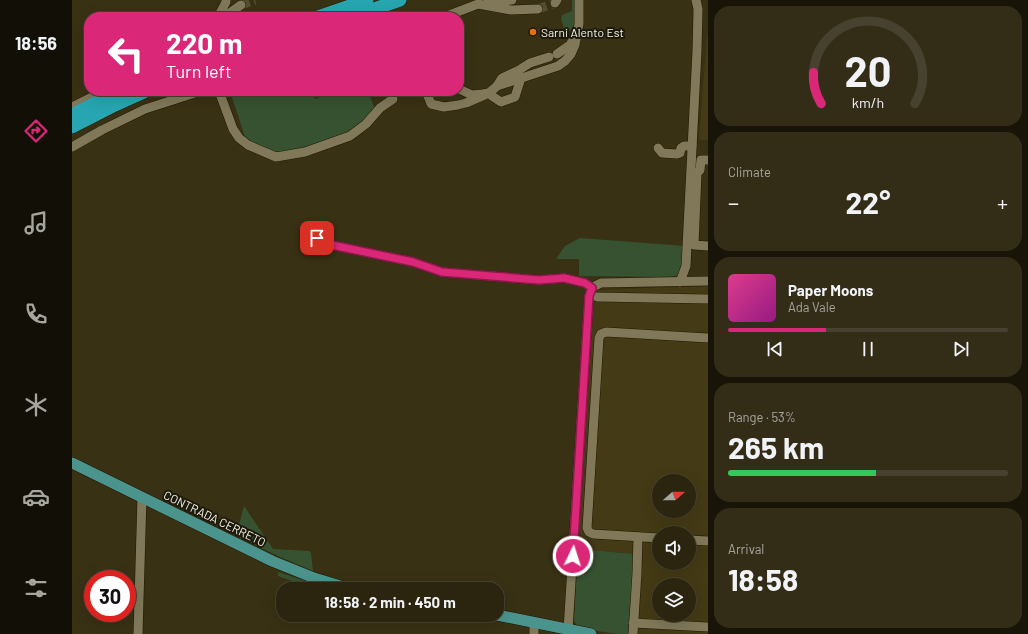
<!DOCTYPE html>
<html lang="en">
<head>
<meta charset="utf-8">
<style>
  :root { --surface:#2b250f; --page:#332d18; --text:#f1f3f6; --muted:#a6a59e; --line:#47422f; --accent:#db2777 }
  body { margin:0; font-family:Barlow,sans-serif; background:var(--page); color:var(--text); height:100vh; display:flex; flex-direction:column; font-size:15px; white-space:nowrap }
  * { box-sizing:border-box; margin:0 }
  p { font-size:13px; color:var(--muted) }
  .icon { flex:none; width:22px; height:22px; fill:none; stroke:currentColor; stroke-width:2; stroke-linecap:round; stroke-linejoin:round }
  .map { position:relative; flex:1; overflow:hidden }
  .drawer { display:flex; flex-direction:column; gap:6px; padding:6px; background:#181408; width:320px }
  .drawer>* { flex:none }
  .top-card { position:absolute; left:12px; top:12px; width:380px; height:84px; border-radius:16px; box-shadow:0 4px 16px #0002,0 0 0 1px var(--line); background:#db2777; color:#fff; overflow:hidden }
  .needle { width:26px; rotate:70deg }
  .buttons { position:absolute; left:580px; top:474px; display:grid; gap:8px }
  .buttons a { display:grid; place-items:center; width:44px; height:44px; border-radius:50%; background:var(--surface); box-shadow:0 4px 16px #0002,0 0 0 1px var(--line); font-size:20px }
  .speed { position:absolute; left:12px; top:570px; display:flex; gap:8px; font-size:20px; font-weight:700; text-align:center }
  .speed>* { display:grid; place-content:center; width:52px; height:52px; border-radius:50%; background:var(--surface); box-shadow:0 4px 16px #0002,0 0 0 1px var(--line); line-height:1 }
  .speed .limit { border:6px solid #d22; background:#fff; color:#111 }
  .pin { position:absolute; display:grid; place-items:center; width:34px; height:34px; color:#fff; margin:-17px; border-radius:8px; box-shadow:0 2px 6px #0006 }
  .me { position:absolute; width:44px; margin:-22px; rotate:4deg; stroke-linejoin:round; filter:drop-shadow(0 0 3px #0008) }
  .turn { display:flex; align-items:center; gap:14px; height:84px; padding:0 16px; font-size:18px }
  .turn .icon { width:52px; height:52px; stroke-width:2.5 }
  .turn b { display:block; font-size:28px; line-height:34px }
  .big { font-size:30px; font-weight:700; line-height:1.1 }
  .drawer .tile { flex:1; display:flex; flex-direction:column; justify-content:center; gap:6px; min-width:0; padding:0 14px; border-radius:16px; background:var(--page) }
  .drawer .dial { align-items:center; gap:0 }
  .dial svg { height:104px; overflow:visible; fill:none; stroke:var(--line); stroke-width:7; stroke-linecap:round; text-anchor:middle }
  .dial text { fill:var(--text); stroke:none }
  .song { display:flex; align-items:center; gap:12px }
  .cover { width:48px; height:48px; border-radius:6px; background:linear-gradient(135deg,hsl(330 70% 55%),hsl(310 70% 35%)) }
  .played { height:4px; border-radius:2px; background:linear-gradient(90deg,var(--accent) 35%,var(--line) 35%) }
  .keys { display:flex; justify-content:space-around; direction:ltr }
  .heat { display:flex; justify-content:space-between; align-items:center; font-size:22px; direction:ltr }
  .charge { height:6px; border-radius:3px; background:linear-gradient(90deg,#34c759 53%,var(--line) 0) }
  .trip { position:absolute; left:204px; top:582px; width:228px; height:40px; border-radius:16px; background:var(--surface); box-shadow:0 4px 16px #0002,0 0 0 1px var(--line); font-weight:700; line-height:40px; text-align:center }
  main { display:flex; flex:1; min-height:0 }
  .tabs { display:flex; flex-direction:column; width:72px; justify-content:space-around; align-items:center; background:#110f06; color:var(--muted) }
  .tabs .icon { width:28px; height:28px }
  .tabs .current { color:var(--accent) }
  .tabs b { font-size:18px; color:var(--text) }
  .map>svg:first-child { display:block }
  .built { fill:#443a15; fill-rule:evenodd }
  .green { fill:#365231 }
  .lines { fill:none; stroke-linecap:round; stroke-linejoin:round }
  .minor-tunnel { stroke:#564e33; stroke-width:9; stroke-dasharray:9 4.5; stroke-linecap:butt }
  .minor-casing { stroke:#201800; stroke-width:10 }
  .major-casing { stroke:#201800; stroke-width:12 }
  .highway-casing { stroke:#201800; stroke-width:14 }
  .minor { stroke:#807859; stroke-width:9 }
  .major { stroke:#4b948e; stroke-width:11 }
  .highway { stroke:#27a6b1; stroke-width:13 }
  .route-casing { stroke:#8e194d; stroke-width:10 }
  .route { stroke:#db2777; stroke-width:7 }
  .food-dot { fill:#e8710a; stroke:#1c190d; stroke-width:1.5 }
  .labels { text-anchor:middle; dominant-baseline:central; stroke-width:4; stroke-linejoin:round; paint-order:stroke }
  .poi-label { font-size:12px; fill:#f9f4e4; stroke:#1c190d; text-anchor:start }
  .street-label { font-size:12px; fill:#f9f4e4; stroke:#1c190d }
</style>
</head>
<body>
<main>
<nav class="tabs">
<b>18:56</b>
<svg class="icon current" aria-label="directions" viewBox="0 0 24 24"><path d="M12 3l9 9-9 9-9-9zM9 14v-3h6M13 9l2 2-2 2"/></svg>
<svg class="icon" aria-label="music" viewBox="0 0 24 24"><path d="M9 18V5l10-2v13"/><circle cx="6" cy="18" r="3"/><circle cx="16" cy="16" r="3"/></svg>
<svg class="icon" aria-label="phone" viewBox="0 0 24 24"><path d="M5 4h4l2 5-3 2q2 4 5 5l2-3 5 2v4C11 20 4 13 5 4z"/></svg>
<svg class="icon" aria-label="climate" viewBox="0 0 24 24"><path d="M12 3v18M4 7l16 10M4 17L20 7"/></svg>
<svg class="icon" aria-label="car" viewBox="0 0 24 24"><path d="M5 17H2v-5l4-1 3-4h7l3 4 3 1v5h-3M9 17h6M6 11h13"/><circle cx="7" cy="17" r="2"/><circle cx="17" cy="17" r="2"/></svg>
<svg class="icon" aria-label="filters" viewBox="0 0 24 24"><path d="M4 7h16M4 17h16"/><circle cx="9" cy="7" r="2"/><circle cx="15" cy="17" r="2"/></svg>
</nav>
<div class="map">
<svg width="636" height="634" viewBox="0 0 636 634">
  <rect width="100%" height="100%" fill="#393114"/>
  <g class="built">
    <path d="M635,35H636V140H627Z"/>
    <path d="M636,286V634H556L563,554L506,549L522,293L526,290ZM587,481H617V511H587ZM587,533H617V563H587ZM587,585H617V615H587Z"/>
  </g>
  <g class="green">
    <path d="M499,0H502V25L501,29L497,31V33L494,34L489,19L490,15L500,11V1Z"/>
    <path d="M158,91H234L235,95L241,93L243,99L264,91H282L285,97L289,95L290,97L297,94L302,107V111L284,131L235,149L206,154L174,140Z"/>
    <path d="M508,238L613,246L612,263L606,275L599,277L507,276V259H484L493,246Z"/>
    <path d="M172,506L201,549L237,551L239,553L241,571L208,557L164,536Z"/>
    <path d="M506,549L563,554L556,634H545L507,628L502,621Z"/>
    <path d="M206,572L237,582L267,589H242L206,576Z"/>
  </g>
  <g class="lines">
    <g class="minor-tunnel">
      <path d="M169,5L183,0"/>
      <path d="M466,9L483,3"/>
    </g>
    <defs>
      <g id="minor">
        <path d="M415,3L440,0"/>
        <path d="M483,3L485,0"/>
        <path d="M146,17L154,2V0"/>
        <path d="M152,17L169,5"/>
        <path d="M372,17L406,4L439,10L466,9"/>
        <path d="M485,54L498,45L503,37"/>
        <path d="M425,86L430,78L447,70L458,63L477,57"/>
        <path d="M387,89L400,95L410,94L417,93L425,86L486,66L493,61L499,54L503,45L507,24V0"/>
        <path d="M147,91L161,129L167,138L176,145L204,157L233,152L278,136L294,124L308,108L321,99"/>
        <path d="M354,91L359,104L372,107L386,105L394,103L417,93L420,96L429,102L443,97L449,78"/>
        <path d="M0,107L32,91"/>
        <path d="M0,147L30,130L73,109L129,91"/>
        <path d="M586,148L590,153L605,154L608,153L609,148L612,146H620"/>
        <path d="M636,160H629L628,170L625,173L622,245L636,246"/>
        <path d="M245,239L250,243L341,262L370,272L467,280L492,278L513,283L519,288"/>
        <path d="M608,282L614,266L625,51L626,9L624,0"/>
        <path d="M525,297L636,299"/>
        <path d="M587,538L521,534L517,532L515,528L527,338L529,334L534,332L636,338"/>
        <path d="M617,540L636,541"/>
        <path d="M561,623L636,627"/>
        <path d="M496,630L517,296L519,288L529,283L636,281"/>
        <path d="M66,634L70,497"/>
        <path d="M462,634V623"/>
        <path d="M561,634L565,573L566,537"/>
      </g>
      <g id="major">
        <path d="M0,463L200,561L242,578L278,589"/>
        <path d="M425,615L519,634"/>
      </g>
      <g id="highway">
        <path d="M246,17L295,0"/>
        <path d="M279,17L328,0"/>
        <path d="M0,115L47,91"/>
        <path d="M0,127L43,105L74,91"/>
      </g>
    </defs>
    <use href="#minor" class="minor-casing"/>
    <use href="#major" class="major-casing"/>
    <use href="#highway" class="highway-casing"/>
    <use href="#minor" class="minor"/>
    <use href="#major" class="major"/>
    <use href="#highway" class="highway"/>
  </g>
  <g class="lines">
    <defs>
      <path id="route" d="M245,238L250,243L341,262L370,272L467,280L492,278L513,283L520,288L517,296L501,556"/>
    </defs>
    <use href="#route" class="route-casing"/>
    <use href="#route" class="route"/>
  </g>
  <circle class="food-dot" cx="461" cy="32" r="4"/>
  <g class="labels">
    <g class="poi-label">
      <text x="469" y="32">Sarni Alento Est</text>
    </g>
    <g class="street-label">
      <text transform="translate(143 518) rotate(26)">CONTRADA CERRETO</text>
    </g>
  </g>
</svg>
<div class="buttons">
<a><svg class="needle" viewBox="-14 -14 28 28"><path d="M0-13l5 13h-10z" fill="#e53935"/><path d="M0 13l5-13h-10z" fill="#a6a59e"/></svg></a>
<a><svg class="icon" aria-label="sound" viewBox="0 0 24 24"><path d="M4 9h4l5-4v14l-5-4H4zM17 9q2 3 0 6"/></svg></a>
<a><svg class="icon" aria-label="layers" viewBox="0 0 24 24"><path d="M12 4l9 5-9 5-9-5zM3 14l9 5 9-5"/></svg></a>
</div>
<div class="speed"><div class="limit">30</div></div>
<div class="pin" style="left:245px;top:238px;background:#d93025"><svg class="icon" aria-label="arrive" viewBox="0 0 24 24"><path d="M6 21V4h12l-3 4 3 4H6"/></svg></div>
<svg class="me" style="left:501px;top:556px" viewBox="-20 -20 40 40"><circle r="17" fill="#db2777" stroke="#fff" stroke-width="3"/><path d="M0-11L8 9 0 5-8 9z" fill="#fff"/></svg>
<div class="trip">18:58 · 2 min · 450 m</div>
<div class="top-card">
<div class="turn"><svg class="icon" aria-label="left" viewBox="0 0 24 24"><path d="M17 20v-9H6M10 6l-5 5 5 5"/></svg><div><b>220 m</b>Turn left</div></div>
</div>
</div>
<section class="drawer">
<div class="tile dial"><svg viewBox="0 0 100 80">
<path d="M14 69A42 42 0 1 1 86 69"/>
<path d="M14 69A42 42 0 0 1 8 45" stroke="#db2777"/>
<text x="50" y="56" font-size="32" font-weight="700">20</text>
<text x="50" y="72" font-size="11">km/h</text>
</svg></div>
<div class="tile"><p>Climate</p>
<div class="heat"><a>−</a><b class="big">22°</b><a>+</a></div>
</div>
<div class="tile">
<div class="song"><i class="cover"></i><div><b>Paper Moons</b><p>Ada Vale</p></div></div>
<div class="played"></div>
<div class="keys"><svg class="icon" aria-label="previous" viewBox="0 0 24 24"><path d="M18 5L8 12l10 7zM5 5v14"/></svg><svg class="icon" aria-label="pause" viewBox="0 0 24 24"><path d="M8 5v14M16 5v14"/></svg><svg class="icon" aria-label="next" viewBox="0 0 24 24"><path d="M6 5l10 7-10 7zM19 5v14"/></svg></div>
</div>
<div class="tile"><p>Range · 53%</p><b class="big">265 km</b><div class="charge"></div></div>
<div class="tile"><p>Arrival</p><b class="big">18:58</b></div>
</section>
</main>
</body>
</html>
